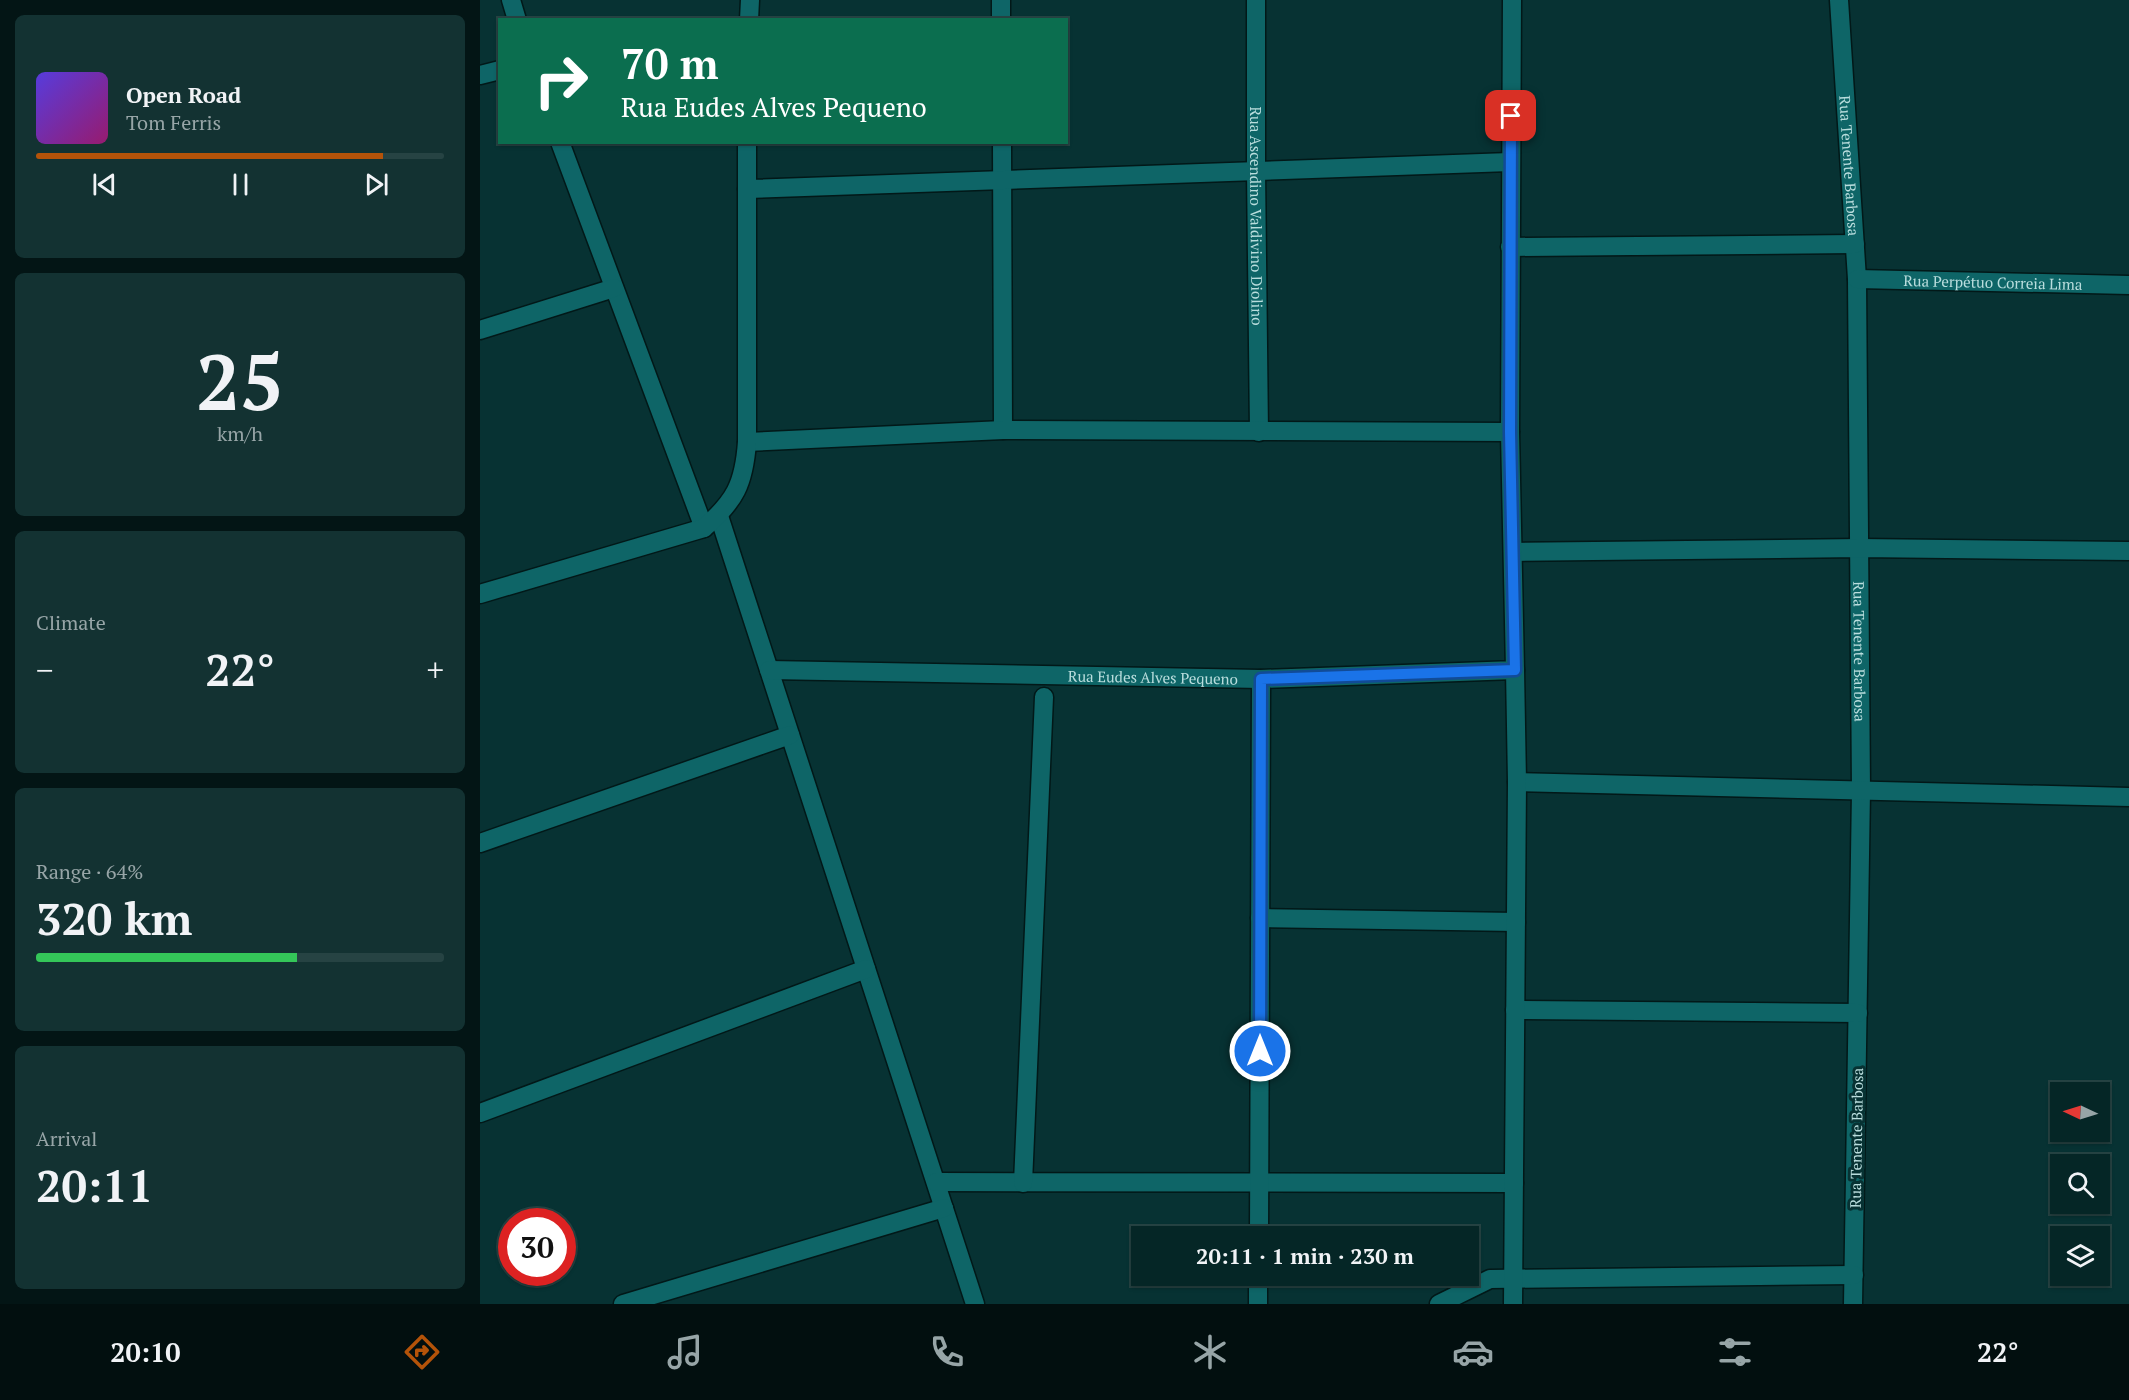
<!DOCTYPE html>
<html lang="en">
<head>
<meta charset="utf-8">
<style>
  :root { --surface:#052626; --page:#133232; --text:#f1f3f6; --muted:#97a5a7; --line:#264343; --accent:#b45309 }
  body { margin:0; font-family:"PT Serif",serif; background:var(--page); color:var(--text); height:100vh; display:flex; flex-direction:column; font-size:22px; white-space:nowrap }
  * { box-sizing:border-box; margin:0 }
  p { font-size:20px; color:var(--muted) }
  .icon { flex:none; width:33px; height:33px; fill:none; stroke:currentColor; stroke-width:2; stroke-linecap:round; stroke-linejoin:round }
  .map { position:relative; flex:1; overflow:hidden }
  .panel { display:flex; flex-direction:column; gap:15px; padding:15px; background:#031515; width:480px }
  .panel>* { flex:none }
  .hud { position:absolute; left:18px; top:18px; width:570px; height:126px; border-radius:0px; box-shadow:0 2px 4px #0004,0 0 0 2px var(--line); background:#0b6e4f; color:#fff; overflow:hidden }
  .needle { width:39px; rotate:274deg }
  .buttons { position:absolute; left:1570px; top:1082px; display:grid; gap:12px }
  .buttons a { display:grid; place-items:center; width:60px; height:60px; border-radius:0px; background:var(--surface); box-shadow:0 2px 4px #0004,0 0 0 2px var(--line); font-size:30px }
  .speed { position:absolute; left:18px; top:1208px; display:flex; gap:12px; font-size:30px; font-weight:700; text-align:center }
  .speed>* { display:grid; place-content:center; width:78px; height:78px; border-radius:50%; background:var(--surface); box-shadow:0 2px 4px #0004,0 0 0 2px var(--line); line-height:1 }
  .speed .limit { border:9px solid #d22; background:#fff; color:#111 }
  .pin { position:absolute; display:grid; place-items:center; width:51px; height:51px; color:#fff; margin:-26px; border-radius:12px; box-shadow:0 3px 9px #0006 }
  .me { position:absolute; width:66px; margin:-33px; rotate:0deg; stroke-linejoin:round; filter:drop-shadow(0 0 4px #0008) }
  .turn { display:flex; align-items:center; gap:21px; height:126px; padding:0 24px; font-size:27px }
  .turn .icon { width:78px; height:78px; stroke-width:2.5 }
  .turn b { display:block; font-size:42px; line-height:51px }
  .big { font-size:45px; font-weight:700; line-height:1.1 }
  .panel .widget { flex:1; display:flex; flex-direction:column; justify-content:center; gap:9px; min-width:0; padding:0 21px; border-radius:9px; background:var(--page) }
  .panel .dial { align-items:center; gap:0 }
  .dial b { font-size:78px; line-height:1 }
  .song { display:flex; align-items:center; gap:18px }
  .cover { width:72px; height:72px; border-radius:9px; background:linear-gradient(135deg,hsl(250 70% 55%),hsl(320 70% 35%)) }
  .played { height:6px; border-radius:3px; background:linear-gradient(90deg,var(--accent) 85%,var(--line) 85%) }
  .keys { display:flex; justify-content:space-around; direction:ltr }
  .heat { display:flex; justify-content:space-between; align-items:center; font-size:33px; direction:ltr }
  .charge { height:9px; border-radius:4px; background:linear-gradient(90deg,#34c759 64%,var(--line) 0) }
  .trip { position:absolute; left:651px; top:1226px; width:348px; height:60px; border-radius:0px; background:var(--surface); box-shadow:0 2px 4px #0004,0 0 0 2px var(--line); font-weight:700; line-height:60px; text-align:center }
  .dock { display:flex; height:96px; justify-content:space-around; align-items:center; background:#020f0f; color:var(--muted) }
  .dock .icon { width:42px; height:42px }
  .dock .active { color:var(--accent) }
  .dock b { font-size:27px; color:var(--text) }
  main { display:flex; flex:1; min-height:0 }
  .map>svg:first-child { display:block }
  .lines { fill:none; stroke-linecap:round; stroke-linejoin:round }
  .street-casing { stroke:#021818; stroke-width:21 }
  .street { stroke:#0e6567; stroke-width:18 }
  .route-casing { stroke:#114b97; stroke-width:15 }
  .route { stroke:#1a73e8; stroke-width:10 }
  .labels { text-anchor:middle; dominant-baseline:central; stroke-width:6; stroke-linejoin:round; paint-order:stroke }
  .street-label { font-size:15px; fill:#b9dddd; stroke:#073233 }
</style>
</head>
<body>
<main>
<section class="panel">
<div class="widget">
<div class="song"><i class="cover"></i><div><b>Open Road</b><p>Tom Ferris</p></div></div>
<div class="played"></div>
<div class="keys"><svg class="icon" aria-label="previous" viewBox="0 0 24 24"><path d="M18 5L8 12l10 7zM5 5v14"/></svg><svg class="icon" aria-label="pause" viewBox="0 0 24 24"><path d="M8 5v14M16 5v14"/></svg><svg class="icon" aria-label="next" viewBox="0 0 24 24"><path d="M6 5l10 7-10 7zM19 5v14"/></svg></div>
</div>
<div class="widget dial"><b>25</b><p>km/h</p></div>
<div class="widget"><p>Climate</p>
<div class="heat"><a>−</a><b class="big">22°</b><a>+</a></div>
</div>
<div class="widget"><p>Range · 64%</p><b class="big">320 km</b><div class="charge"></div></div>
<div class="widget"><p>Arrival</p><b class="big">20:11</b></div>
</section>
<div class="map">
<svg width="1649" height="1304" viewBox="0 0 1649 1304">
  <rect width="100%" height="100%" fill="#073233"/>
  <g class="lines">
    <defs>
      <g id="street">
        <path d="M31,0L37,20"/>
        <path d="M521,0V20"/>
        <path id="s1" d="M776,0V171L779,432"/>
        <path id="s2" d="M1359,0L1377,279L1381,791L1373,1304"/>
        <path d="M269,20L270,0"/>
        <path d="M0,75L20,70"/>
        <path d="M80,142L224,528"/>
        <path d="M522,142L523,430"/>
        <path d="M267,189L1030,162"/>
        <path d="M1030,247L1375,244"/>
        <path id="s3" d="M1377,279L1649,285"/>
        <path d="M0,330L134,288"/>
        <path d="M267,442L523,430L1030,432"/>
        <path d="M239,516L495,1304"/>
        <path d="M1033,552L1380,548L1649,551"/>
        <path d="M0,594L224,528C255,501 264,484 267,442V142"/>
        <path id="s4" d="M289,670L781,679L1035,670L1030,432L1032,0"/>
        <path d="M1037,782L1649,797"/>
        <path d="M0,843L310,735"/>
        <path d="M780,918L1036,922"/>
        <path d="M1035,1010L1378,1013"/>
        <path d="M0,1113L386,969"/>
        <path d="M456,1182L1034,1183"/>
        <path d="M543,1183L564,697"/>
        <path d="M779,1236L781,679"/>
        <path d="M143,1304L464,1208"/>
        <path d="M778,1304V1275"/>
        <path d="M959,1304L1010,1279L1374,1275"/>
        <path d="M1033,1304L1037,782L1035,670"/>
      </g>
    </defs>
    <use href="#street" class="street-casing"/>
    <use href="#street" class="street"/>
  </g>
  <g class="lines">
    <defs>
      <path id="route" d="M780,1051L781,679L1035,670L1030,432L1031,116"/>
    </defs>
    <use href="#route" class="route-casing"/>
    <use href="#route" class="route"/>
  </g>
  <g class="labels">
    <g class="street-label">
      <text stroke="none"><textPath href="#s2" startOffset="166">Rua Tenente Barbosa</textPath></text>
      <text stroke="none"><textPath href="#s1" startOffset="216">Rua Ascendino Valdivino Diolino</textPath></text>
      <text stroke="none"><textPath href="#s3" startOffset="136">Rua Perpétuo Correia Lima</textPath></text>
      <text stroke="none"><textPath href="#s2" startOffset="652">Rua Tenente Barbosa</textPath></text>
      <text stroke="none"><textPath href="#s4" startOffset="384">Rua Eudes Alves Pequeno</textPath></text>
      <text transform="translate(1376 1138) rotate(-89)">Rua Tenente Barbosa</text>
    </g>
  </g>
</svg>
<div class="buttons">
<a><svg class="needle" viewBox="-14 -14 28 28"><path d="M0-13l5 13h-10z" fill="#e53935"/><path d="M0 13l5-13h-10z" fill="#97a5a7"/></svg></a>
<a><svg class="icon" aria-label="search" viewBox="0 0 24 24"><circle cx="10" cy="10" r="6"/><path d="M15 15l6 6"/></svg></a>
<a><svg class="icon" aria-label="layers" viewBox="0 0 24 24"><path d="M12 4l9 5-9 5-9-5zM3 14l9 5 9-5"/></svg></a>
</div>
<div class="speed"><div class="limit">30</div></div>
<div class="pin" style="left:1031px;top:116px;background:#d93025"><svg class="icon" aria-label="arrive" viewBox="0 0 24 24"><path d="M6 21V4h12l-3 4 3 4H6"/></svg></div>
<svg class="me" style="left:780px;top:1051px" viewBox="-20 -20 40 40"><circle r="17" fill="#1a73e8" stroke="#fff" stroke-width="3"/><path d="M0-11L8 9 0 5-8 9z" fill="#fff"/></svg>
<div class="trip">20:11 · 1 min · 230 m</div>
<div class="hud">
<div class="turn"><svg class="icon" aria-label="right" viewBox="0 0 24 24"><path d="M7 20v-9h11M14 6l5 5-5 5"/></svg><div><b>70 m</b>Rua Eudes Alves Pequeno</div></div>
</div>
</div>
</main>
<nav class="dock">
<b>20:10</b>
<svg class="icon active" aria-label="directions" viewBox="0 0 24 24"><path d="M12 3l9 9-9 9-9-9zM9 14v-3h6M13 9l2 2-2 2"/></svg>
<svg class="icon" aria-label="music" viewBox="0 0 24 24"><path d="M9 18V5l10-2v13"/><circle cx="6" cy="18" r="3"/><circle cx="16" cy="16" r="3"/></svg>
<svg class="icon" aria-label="phone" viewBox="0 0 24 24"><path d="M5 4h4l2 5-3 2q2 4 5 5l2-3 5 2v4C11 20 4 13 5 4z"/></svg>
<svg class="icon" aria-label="climate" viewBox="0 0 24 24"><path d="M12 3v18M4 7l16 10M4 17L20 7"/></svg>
<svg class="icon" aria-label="car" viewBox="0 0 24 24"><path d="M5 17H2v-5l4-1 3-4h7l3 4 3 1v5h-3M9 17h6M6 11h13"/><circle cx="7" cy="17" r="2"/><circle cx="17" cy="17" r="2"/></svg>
<svg class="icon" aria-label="filters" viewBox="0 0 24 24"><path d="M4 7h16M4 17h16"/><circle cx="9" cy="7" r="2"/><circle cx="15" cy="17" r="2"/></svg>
<b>22°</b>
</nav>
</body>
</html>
